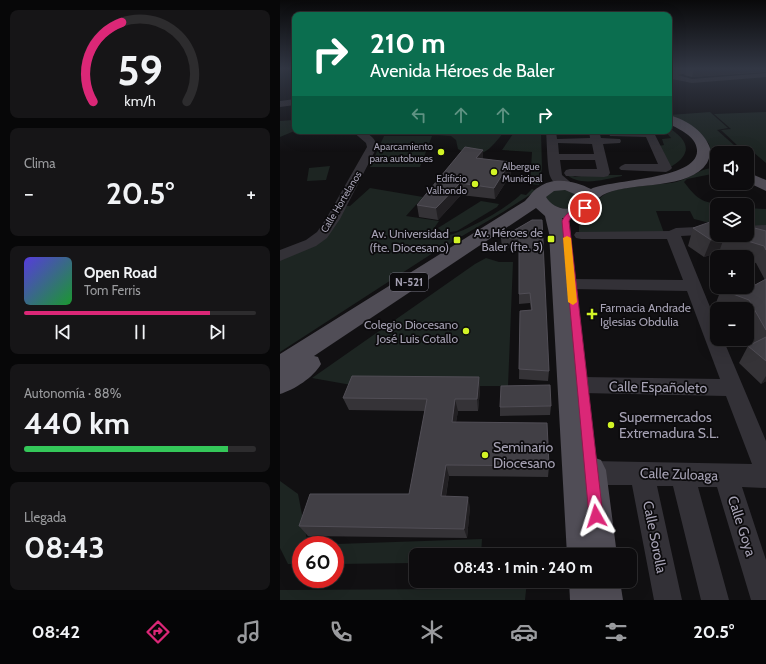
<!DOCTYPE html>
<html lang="es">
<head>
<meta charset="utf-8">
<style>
  :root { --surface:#0d0c0e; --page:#161517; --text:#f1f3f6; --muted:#9a9b9e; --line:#2d2c2e; --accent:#db2777 }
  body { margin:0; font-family:Cabin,sans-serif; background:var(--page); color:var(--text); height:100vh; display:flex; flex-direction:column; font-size:15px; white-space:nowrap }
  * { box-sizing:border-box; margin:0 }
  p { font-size:13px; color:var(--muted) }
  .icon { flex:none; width:22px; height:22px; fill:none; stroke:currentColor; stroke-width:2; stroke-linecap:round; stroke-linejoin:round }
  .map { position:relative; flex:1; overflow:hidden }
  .side { display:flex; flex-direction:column; gap:10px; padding:10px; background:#070708; width:280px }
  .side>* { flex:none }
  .hud { position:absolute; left:12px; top:12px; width:380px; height:122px; border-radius:8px; box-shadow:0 4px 16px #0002,0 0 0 1px var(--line); background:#0b6e4f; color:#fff; overflow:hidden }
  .tools { position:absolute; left:430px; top:146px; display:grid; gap:8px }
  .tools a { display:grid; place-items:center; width:44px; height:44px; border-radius:8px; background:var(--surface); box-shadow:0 4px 16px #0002,0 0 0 1px var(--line); font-size:20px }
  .speed { position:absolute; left:12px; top:536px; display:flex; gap:8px; font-size:20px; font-weight:700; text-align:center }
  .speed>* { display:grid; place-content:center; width:52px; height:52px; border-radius:50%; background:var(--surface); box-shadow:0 4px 16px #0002,0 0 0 1px var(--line); line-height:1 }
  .speed .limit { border:6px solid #d22; background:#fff; color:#111 }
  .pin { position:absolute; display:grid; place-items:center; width:34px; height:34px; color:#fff; margin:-17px; border:2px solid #fff; border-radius:50%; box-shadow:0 1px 4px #0007 }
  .me { position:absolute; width:44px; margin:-22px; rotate:354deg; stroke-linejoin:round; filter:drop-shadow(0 0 3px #0008) }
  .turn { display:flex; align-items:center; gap:14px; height:84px; padding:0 12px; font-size:18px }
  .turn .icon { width:52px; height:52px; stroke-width:2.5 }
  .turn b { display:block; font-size:28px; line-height:34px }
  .lanes { display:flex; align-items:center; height:38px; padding:0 12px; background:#0003; justify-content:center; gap:20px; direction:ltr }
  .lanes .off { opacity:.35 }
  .big { font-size:30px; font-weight:800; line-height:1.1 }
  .side .tile { flex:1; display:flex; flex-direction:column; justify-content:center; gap:6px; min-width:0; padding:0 14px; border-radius:8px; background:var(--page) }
  .side .dial { align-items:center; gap:0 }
  .dial svg { height:104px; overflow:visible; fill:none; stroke:var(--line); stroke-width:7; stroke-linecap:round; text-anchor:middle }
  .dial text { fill:var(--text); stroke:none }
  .song { display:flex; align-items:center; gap:12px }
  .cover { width:48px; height:48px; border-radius:6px; background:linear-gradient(135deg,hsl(250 70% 55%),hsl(130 70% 35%)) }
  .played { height:4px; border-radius:2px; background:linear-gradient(90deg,var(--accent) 80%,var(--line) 80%) }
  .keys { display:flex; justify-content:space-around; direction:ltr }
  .heat { display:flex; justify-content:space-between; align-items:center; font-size:22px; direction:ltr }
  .charge { height:6px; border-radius:3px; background:linear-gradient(90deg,#34c759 88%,var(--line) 0) }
  .trip { position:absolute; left:129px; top:548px; width:228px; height:40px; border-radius:8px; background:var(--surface); box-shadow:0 4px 16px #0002,0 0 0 1px var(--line); font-weight:800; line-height:40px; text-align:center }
  .menu { display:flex; height:64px; justify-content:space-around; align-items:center; background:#050506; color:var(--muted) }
  .menu .icon { width:28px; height:28px }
  .menu .current { color:var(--accent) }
  .menu b { font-size:18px; color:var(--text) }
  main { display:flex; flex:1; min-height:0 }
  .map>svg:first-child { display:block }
  .green { fill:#1d2522 }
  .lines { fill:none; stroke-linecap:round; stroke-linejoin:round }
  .minor { fill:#333137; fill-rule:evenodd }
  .major { fill:#504d56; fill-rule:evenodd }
  .wall { fill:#353337 }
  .shaded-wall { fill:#222023 }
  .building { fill:#413f45; stroke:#514e56 }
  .route { fill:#db2777; stroke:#8e194d }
  .slow { fill:#f59e0b }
  .poi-dot { fill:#d2f426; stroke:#0c0b0d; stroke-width:1.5 }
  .labels { text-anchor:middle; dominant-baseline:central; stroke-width:3.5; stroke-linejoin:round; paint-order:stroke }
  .far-poi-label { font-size:10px; fill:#a5a1b3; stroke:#0c0b0d; text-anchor:end }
  .far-street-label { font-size:10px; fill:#a5a1b3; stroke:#0c0b0d }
  .shield { fill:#0c0b0d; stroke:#777481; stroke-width:1 }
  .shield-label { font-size:11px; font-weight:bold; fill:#a5a1b3 }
  .poi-label { font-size:12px; fill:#a5a1b3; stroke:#0c0b0d; text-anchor:end }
  .near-street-label { font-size:14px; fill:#a5a1b3; stroke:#0c0b0d }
  .near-poi-label { font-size:14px; fill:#a5a1b3; stroke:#0c0b0d; text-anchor:start }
</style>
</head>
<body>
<main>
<section class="side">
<div class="tile dial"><svg viewBox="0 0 100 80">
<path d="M14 69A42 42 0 1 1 86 69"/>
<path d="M14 69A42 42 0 0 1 36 8" stroke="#db2777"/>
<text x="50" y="56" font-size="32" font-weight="700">59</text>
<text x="50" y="72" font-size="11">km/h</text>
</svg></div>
<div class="tile"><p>Clima</p>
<div class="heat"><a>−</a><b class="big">20.5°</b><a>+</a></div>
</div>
<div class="tile">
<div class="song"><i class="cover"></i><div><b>Open Road</b><p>Tom Ferris</p></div></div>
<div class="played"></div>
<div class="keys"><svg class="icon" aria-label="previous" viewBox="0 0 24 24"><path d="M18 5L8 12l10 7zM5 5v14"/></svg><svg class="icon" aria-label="pause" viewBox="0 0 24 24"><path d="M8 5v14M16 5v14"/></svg><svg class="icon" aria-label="next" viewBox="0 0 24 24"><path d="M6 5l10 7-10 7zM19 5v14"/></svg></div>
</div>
<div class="tile"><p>Autonomía · 88%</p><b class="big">440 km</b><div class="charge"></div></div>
<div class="tile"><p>Llegada</p><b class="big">08:43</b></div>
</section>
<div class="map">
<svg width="486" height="600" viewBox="0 0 486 600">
  <rect width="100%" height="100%" fill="#111012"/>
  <g class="green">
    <path d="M430,112L448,128L437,130L455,146L436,147L442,153H437V161L432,157L429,144L423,136L389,115Z"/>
    <path d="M486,112V163L467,147H459L441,130L451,129L434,114Z"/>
    <path d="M13,120L15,121V131H21L12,132L0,137V121Z"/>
    <path d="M389,128C411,142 412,155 389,168L379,146L384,145L382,139L391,138L385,131H389Z"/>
    <path d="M101,131H225C211,147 203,163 178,149L176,140L171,136Z"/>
    <path d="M235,131H261L262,168L259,185L250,184L252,152L222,150Z"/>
    <path d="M104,136H152L140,167H90Z"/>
    <path d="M50,166L46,180L27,181L29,168Z"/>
    <path d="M431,168L437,169V173L407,179L404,182C417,199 421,202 443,205H437V227L430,223L414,219L410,211H376L384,233L299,232V219L319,207L320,198C332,185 379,186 396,182C409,179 418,170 431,168Z"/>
    <path d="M285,173L295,177L307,175H342V176C325,179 299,188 285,173Z"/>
    <path d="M90,188L143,197L126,216L159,221L152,231L159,237C178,237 228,208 241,194L246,195L252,189L256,191L223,212L172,242L161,251H156L0,352V259L38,244L65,206H70Z"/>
    <path d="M285,189L303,198L298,207L286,209L269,205L265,196L271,191Z"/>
    <path d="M201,201L219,204L217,207L177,231L164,233L158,228Z"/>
    <path d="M467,208L486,209V226H467Z"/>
    <path d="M206,258L219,262H233L228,386H77L32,378L195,264Z"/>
    <path d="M0,481L18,494L28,545L202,539L201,555H136V563L55,564V545H21V564H8L0,548Z"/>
    <path d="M199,581H247L245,600H0V590L177,589Z"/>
  </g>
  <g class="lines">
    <g class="minor">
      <path d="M401,68H430L398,75L412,79L486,73V77L412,83L392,79L389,74L396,69Z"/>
      <path d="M15,99V105L0,107V101Z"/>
      <path d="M72,131C83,131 95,134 97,147L60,219L47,238L36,246L0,261V250L26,240L37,232L46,219L87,147L86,143Z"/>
      <path d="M266,131H276L277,139L310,138L309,131H319L321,138L340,139L341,141L340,143L323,144L330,173L328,176L324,177L286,176L284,173L286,170L290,169H317L315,160H280L282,175L295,186L293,189C285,191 273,185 270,176C267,167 267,142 266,131ZM278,143L312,144L314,154H279Z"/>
      <path d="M334,131H373L392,168L390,170L386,172L341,170L339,168L341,166L345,164H378L366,137L330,136L329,134Z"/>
      <path d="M486,225V233L467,234V226Z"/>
      <path d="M437,226V234L401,236L437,324V339H443L486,441V488L462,487L486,560V600H471L437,487H418L449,600H421L393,486H377L402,600H374L352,485H311L303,481L299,473L303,465L311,461L472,464L446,396L302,393L295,391L292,385L295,379L302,377L440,379L407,291L291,289L285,288L283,284L285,280L291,279L403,280L387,239H301L296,238L294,235L296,232L389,231L396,228Z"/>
    </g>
    <g class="major">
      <path d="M389,115C407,120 426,132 431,151C430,155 429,159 427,163C410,190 353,182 327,193C315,198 318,202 311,210C304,217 291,218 282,218L287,233L310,456L321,460L326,470L337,555H287L269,233L265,216L256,208L34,356L38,357L41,364C34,377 14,390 0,394V354L245,201C250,196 253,190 259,187C274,176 296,181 311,189C331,179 419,180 417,150C416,136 399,129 389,124ZM285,190L299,196L301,201C291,214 273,209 266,197L274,191Z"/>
      <path d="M467,172L486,180V191L467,182Z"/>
      <path d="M289,581H340L343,600H290Z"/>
    </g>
  </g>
  <g class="wall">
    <path d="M406,68H486V72L412,77L404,75Z"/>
    <path d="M203,150V159L230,162L231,174L215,199L181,195L158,220L139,217L137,205Z"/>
    <path d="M252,220L269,371L268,381L239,379L240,311L251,310L250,303L239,304V247L222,248L221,238Z"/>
    <path d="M413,228L437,235H467L486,231V381L481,384L459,363L468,346L473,343L467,331V309H437L434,308L442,287H467L475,285L485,280L476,263L467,261V257H456L439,252L424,257L408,246Z"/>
    <path d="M199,377L200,390L198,411H178L176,422L269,466L268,477L169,476L166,496L190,507L187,538L28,536L19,526L129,494L145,411L69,410L63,398Z"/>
    <path d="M271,406L270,415L220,416V407Z"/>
  </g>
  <g class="shaded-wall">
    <path d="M418,68H486V71L412,77L414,69Z"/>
    <path d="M203,150V161L196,158Z"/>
    <path d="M230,162L231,174L215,199L214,188Z"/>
    <path d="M180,183L181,195L158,220L156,208Z"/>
    <path d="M444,235H445L439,252L424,257L431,240Z"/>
    <path d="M486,376V381L481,384Z"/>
    <path d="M199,377L200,390L198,411L197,399Z"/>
    <path d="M175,399L178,411L174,434L172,422Z"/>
    <path d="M166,465L169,476L164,506L161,496Z"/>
    <path d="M188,497L190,507L187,538L184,529Z"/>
  </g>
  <g class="building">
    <path d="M185,147L203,150L196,158L230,162L214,188L180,183L156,208L137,205Z"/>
    <path d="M252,220H262L269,371L239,369L240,311L252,310L250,293L239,294V238H221Z"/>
    <path d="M430,222L437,224V235H444L431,240L413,228Z"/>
    <path d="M467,226L486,231V250L484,246L448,235H467Z"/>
    <path d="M486,279V330L469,300L442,290L443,287H467V283L475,285Z"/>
    <path d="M486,337V361L468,346Z"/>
    <path d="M72,376L199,377L197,399H175L172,422L267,423L269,466L166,465L161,496L188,497L184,529L19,526L30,494H129L147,399L63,398Z"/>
    <path d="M270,385L271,406L220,407L221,386Z"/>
  </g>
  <linearGradient id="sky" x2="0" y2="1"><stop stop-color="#09090a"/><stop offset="0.45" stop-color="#323744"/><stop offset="1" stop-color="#323744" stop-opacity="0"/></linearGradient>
  <rect width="486" height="152" fill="url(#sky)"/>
  <path class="route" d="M305,206H307V209C300,212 293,214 289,221L323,516L321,521L316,523L311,521L309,516L282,221C286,212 295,208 305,206Z"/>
  <path class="slow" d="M287,236L291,238L297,302L293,305L288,302L283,238Z"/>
  <g class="poi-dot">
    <circle cx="161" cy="152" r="4"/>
    <circle cx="214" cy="172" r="4"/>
    <circle cx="195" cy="184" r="4"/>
    <rect x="267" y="235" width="8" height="8" rx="2"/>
    <rect x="173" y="236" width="8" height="8" rx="2"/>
    <path d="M310 308h4v4h4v4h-4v4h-4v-4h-4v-4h4z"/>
    <circle cx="186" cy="331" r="4"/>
    <circle cx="331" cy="425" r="4"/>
    <circle cx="205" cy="455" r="4"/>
  </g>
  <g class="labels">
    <g class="far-poi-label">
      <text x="153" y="146">Aparcamiento<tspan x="153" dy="12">para autobuses</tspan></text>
      <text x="222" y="166" text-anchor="start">Albergue<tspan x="222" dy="12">Municipal</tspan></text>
      <text x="187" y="178">Edificio<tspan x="187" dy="12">Valhondo</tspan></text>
    </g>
    <g class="far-street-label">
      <text transform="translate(61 202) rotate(-59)">Calle Hortelanos</text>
    </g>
    <rect class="shield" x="110" y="273" width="38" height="18" rx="3"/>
    <g class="shield-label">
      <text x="129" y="282">N-521</text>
    </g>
    <g class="poi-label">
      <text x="263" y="232">Av. Héroes de<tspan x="263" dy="14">Baler (fte. 5)</tspan></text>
      <text x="169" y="233">Av. Universidad<tspan x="169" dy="14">(fte. Diocesano)</tspan></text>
      <text x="320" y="307" text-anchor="start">Farmacia Andrade<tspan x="320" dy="14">Iglesias Obdulia</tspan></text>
      <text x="178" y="324">Colegio Diocesano<tspan x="178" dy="14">José Luis Cotallo</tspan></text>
    </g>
    <g class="near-street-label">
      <text transform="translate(378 387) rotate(1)">Calle Españoleto</text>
      <text transform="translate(399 474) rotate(2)">Calle Zuloaga</text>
      <text transform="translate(462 526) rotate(72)">Calle Goya</text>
      <text transform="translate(375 537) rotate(79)">Calle Sorolla</text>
    </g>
    <g class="near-poi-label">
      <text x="339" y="417">Supermercados<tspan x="339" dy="16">Extremadura S.L.</tspan></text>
      <text x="213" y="447">Seminario<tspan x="213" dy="16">Diocesano</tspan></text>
    </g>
  </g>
</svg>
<div class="tools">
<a><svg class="icon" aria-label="sound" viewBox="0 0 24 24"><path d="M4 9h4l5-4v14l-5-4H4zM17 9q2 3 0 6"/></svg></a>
<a><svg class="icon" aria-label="layers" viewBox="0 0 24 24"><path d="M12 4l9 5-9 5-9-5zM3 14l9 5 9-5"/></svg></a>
<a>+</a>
<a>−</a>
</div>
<div class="speed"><div class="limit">60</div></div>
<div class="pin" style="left:305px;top:208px;background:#d93025"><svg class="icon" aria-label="arrive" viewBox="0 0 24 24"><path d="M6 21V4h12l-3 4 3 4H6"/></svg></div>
<svg class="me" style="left:316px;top:516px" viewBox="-20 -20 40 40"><path d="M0-17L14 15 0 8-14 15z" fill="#db2777" stroke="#fff" stroke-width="4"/></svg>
<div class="trip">08:43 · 1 min · 240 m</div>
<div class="hud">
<div class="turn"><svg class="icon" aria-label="right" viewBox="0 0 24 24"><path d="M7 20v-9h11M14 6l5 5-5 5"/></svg><div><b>210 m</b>Avenida Héroes de Baler</div></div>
<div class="lanes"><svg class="icon off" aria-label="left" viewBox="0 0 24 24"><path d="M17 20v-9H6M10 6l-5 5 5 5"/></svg><svg class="icon off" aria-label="ahead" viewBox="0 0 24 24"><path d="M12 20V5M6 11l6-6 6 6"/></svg><svg class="icon off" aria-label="ahead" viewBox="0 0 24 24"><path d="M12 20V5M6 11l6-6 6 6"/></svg><svg class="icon" aria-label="right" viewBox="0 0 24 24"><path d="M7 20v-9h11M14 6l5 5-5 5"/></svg></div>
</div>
</div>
</main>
<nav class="menu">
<b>08:42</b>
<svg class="icon current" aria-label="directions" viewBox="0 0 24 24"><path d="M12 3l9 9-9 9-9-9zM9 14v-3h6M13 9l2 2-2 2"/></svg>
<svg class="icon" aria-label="music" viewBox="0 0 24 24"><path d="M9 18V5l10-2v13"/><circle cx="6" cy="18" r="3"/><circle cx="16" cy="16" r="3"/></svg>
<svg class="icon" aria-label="phone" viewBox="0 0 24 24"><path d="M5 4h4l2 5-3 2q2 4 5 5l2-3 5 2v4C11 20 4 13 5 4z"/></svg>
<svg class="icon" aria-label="climate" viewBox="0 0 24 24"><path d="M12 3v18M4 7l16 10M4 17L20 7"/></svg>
<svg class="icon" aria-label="car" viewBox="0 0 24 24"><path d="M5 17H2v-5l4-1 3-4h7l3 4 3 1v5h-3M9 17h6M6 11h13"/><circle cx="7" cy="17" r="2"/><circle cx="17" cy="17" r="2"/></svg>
<svg class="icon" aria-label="filters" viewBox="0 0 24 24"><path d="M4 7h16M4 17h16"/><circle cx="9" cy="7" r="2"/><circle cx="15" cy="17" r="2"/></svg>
<b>20.5°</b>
</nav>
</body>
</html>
